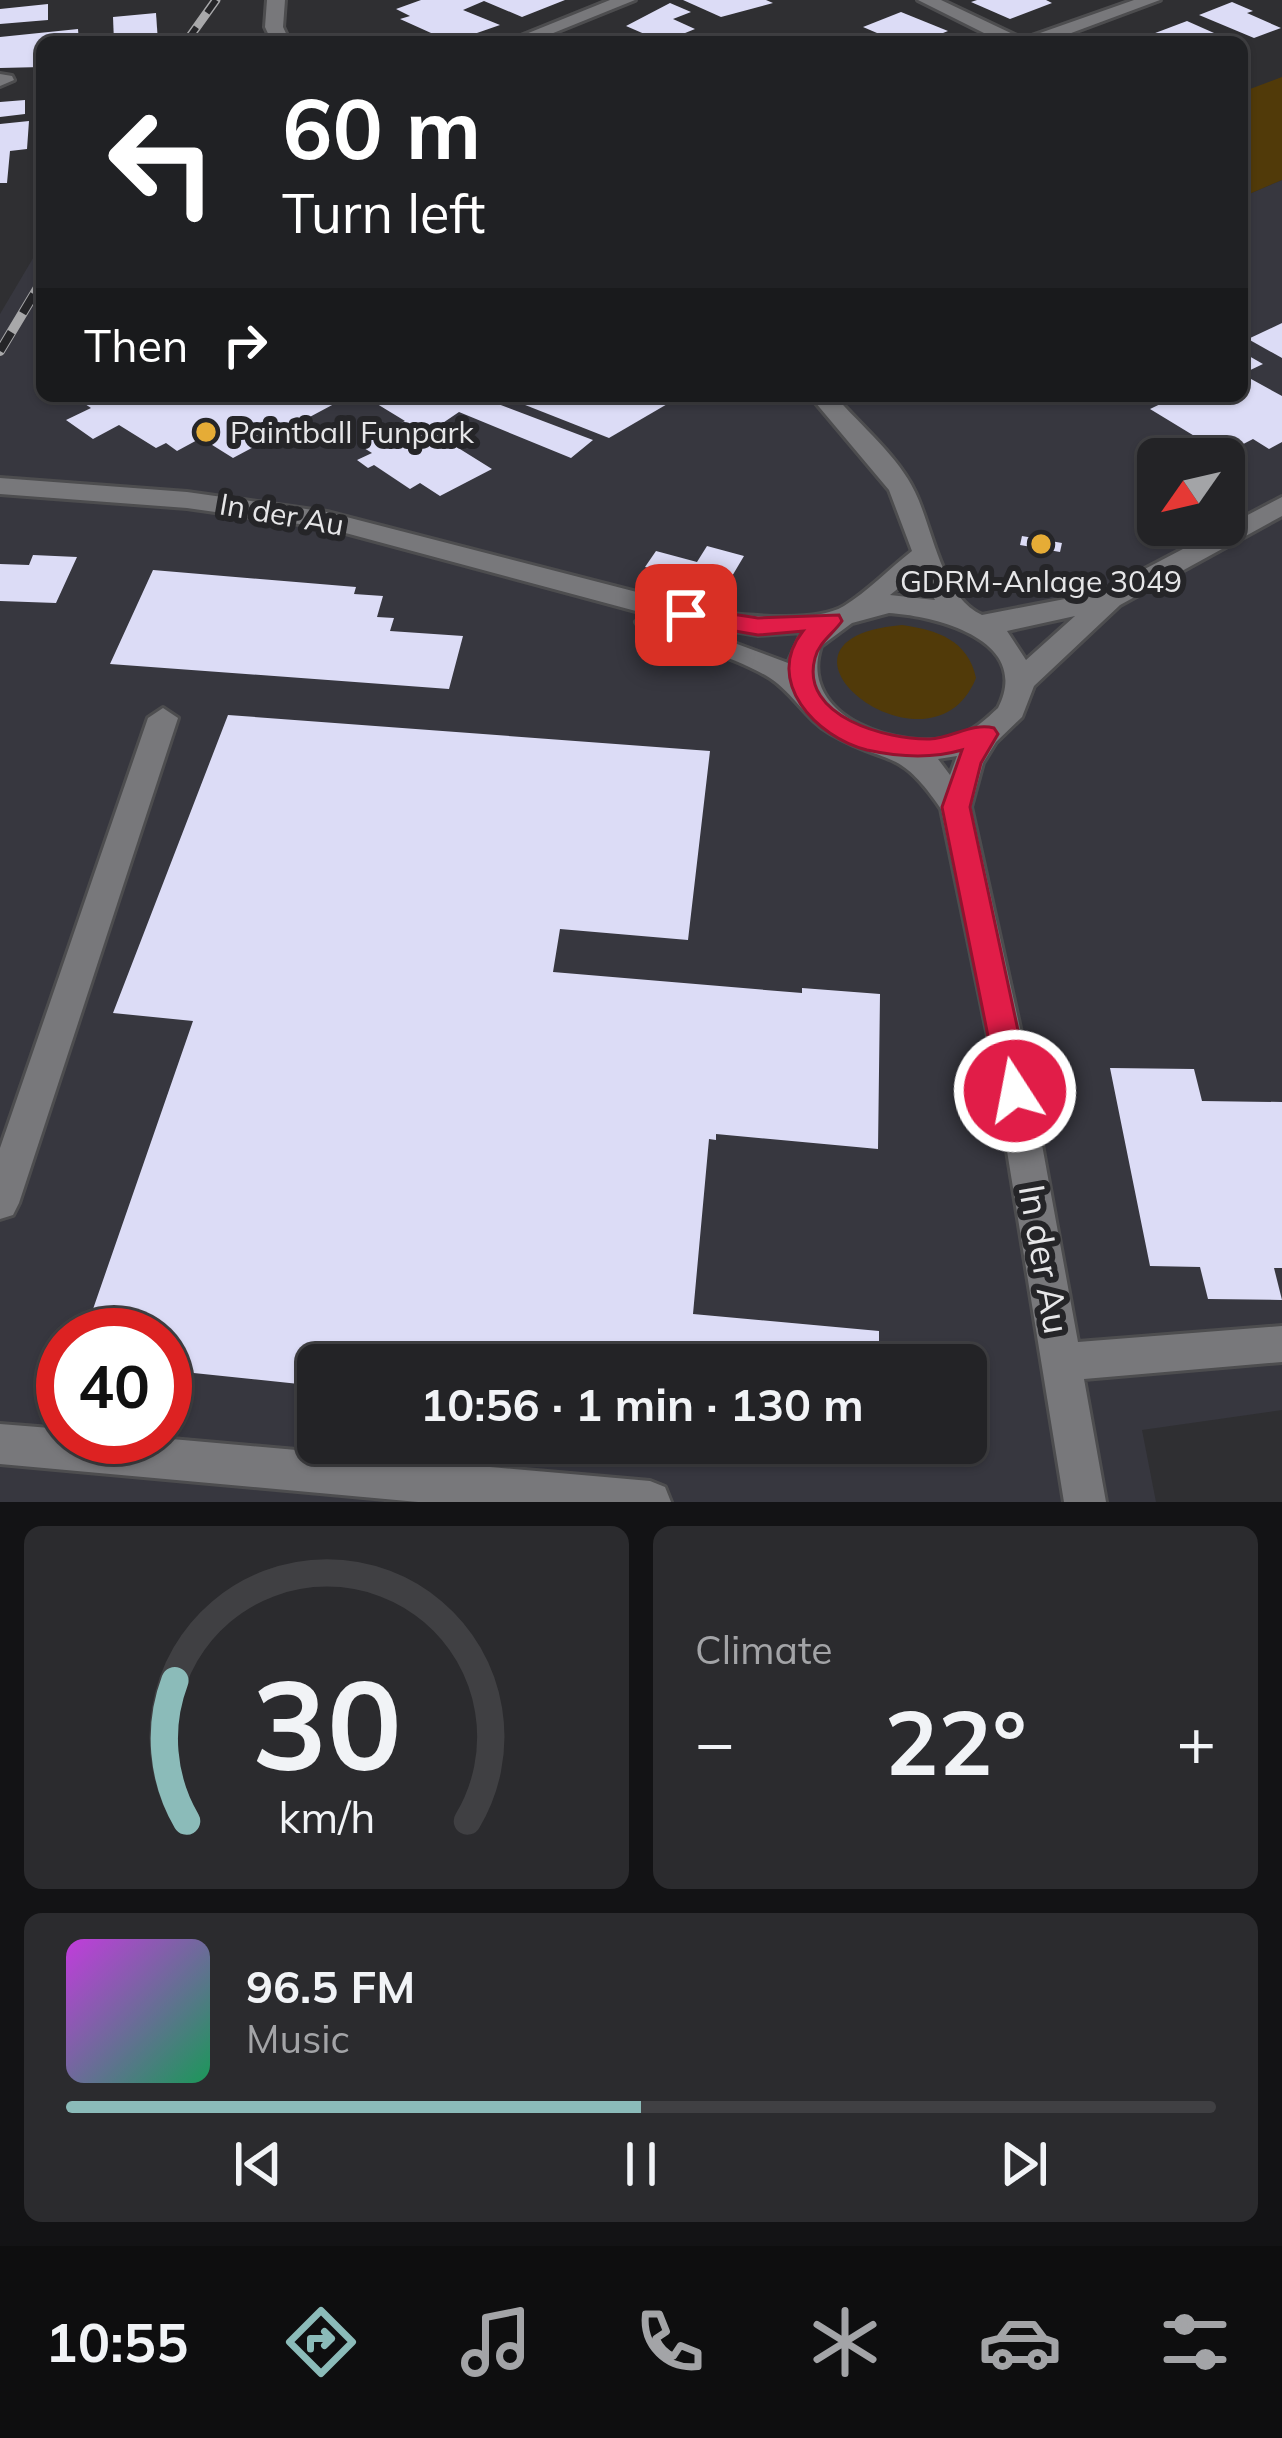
<!DOCTYPE html>
<html lang="en">
<head>
<meta charset="utf-8">
<style>
  :root { --surface:#232326; --page:#2b2b2e; --text:#f1f3f6; --muted:#a3a4a7; --line:#404043; --accent:#8bbbb9 }
  body { margin:0; font-family:Mulish,sans-serif; background:var(--page); color:var(--text); height:100vh; display:flex; flex-direction:column; font-size:45px; white-space:nowrap }
  * { box-sizing:border-box; margin:0 }
  p { font-size:39px; color:var(--muted) }
  .icon { flex:none; width:66px; height:66px; fill:none; stroke:currentColor; stroke-width:2; stroke-linecap:round; stroke-linejoin:round }
  .map { position:relative; height:1502px; overflow:hidden }
  .drawer { display:flex; flex-direction:column; gap:24px; padding:24px; background:#131315; flex:1 }
  .drawer>* { flex:none }
  .guide { position:absolute; left:36px; top:36px; width:1212px; height:366px; border-radius:18px; box-shadow:0 3px 9px #0004,0 0 0 3px var(--line); background:#202124; color:#fff; overflow:hidden }
  .needle { width:78px; rotate:236deg }
  .controls { position:absolute; left:1137px; top:438px; display:grid; gap:24px }
  .controls a { display:grid; place-items:center; width:108px; height:108px; border-radius:18px; background:var(--surface); box-shadow:0 3px 9px #0004,0 0 0 3px var(--line); font-size:60px }
  .speed { position:absolute; left:36px; top:1308px; display:flex; gap:24px; font-size:60px; font-weight:700; text-align:center }
  .speed>* { display:grid; place-content:center; width:156px; height:156px; border-radius:50%; background:var(--surface); box-shadow:0 3px 9px #0004,0 0 0 3px var(--line); line-height:1 }
  .speed .limit { border:18px solid #d22; background:#fff; color:#111 }
  .pin { position:absolute; display:grid; place-items:center; width:102px; height:102px; color:#fff; margin:-51px; border-radius:24px; box-shadow:0 6px 18px #0006 }
  .me { position:absolute; width:132px; margin:-66px; rotate:349deg; stroke-linejoin:round; filter:drop-shadow(0 0 9px #0008) }
  .turn { display:flex; align-items:center; gap:42px; height:252px; padding:0 48px; font-size:54px }
  .turn .icon { width:156px; height:156px; stroke-width:2.5 }
  .turn b { display:block; font-size:84px; line-height:102px }
  .then { display:flex; align-items:center; height:114px; padding:0 48px; background:#0003; gap:24px; font-size:45px }
  .big { font-size:90px; font-weight:700; line-height:1.1 }
  .drawer .widget { flex:1; display:flex; flex-direction:column; justify-content:center; gap:18px; min-width:0; padding:0 42px; border-radius:18px; background:var(--page) }
  .drawer .dial { align-items:center; gap:0 }
  .dial svg { height:312px; overflow:visible; fill:none; stroke:var(--line); stroke-width:7; stroke-linecap:round; text-anchor:middle }
  .dial text { fill:var(--text); stroke:none }
  .song { display:flex; align-items:center; gap:36px }
  .cover { width:144px; height:144px; border-radius:18px; background:linear-gradient(135deg,hsl(290 70% 55%),hsl(150 70% 35%)) }
  .played { height:12px; border-radius:6px; background:linear-gradient(90deg,var(--accent) 50%,var(--line) 50%) }
  .keys { display:flex; justify-content:space-around; direction:ltr }
  .heat { display:flex; justify-content:space-between; align-items:center; font-size:66px; direction:ltr }
  .drawer .tiles { flex:1; display:grid; gap:24px; grid-template-columns:1fr 1fr }
  .widget:last-child { grid-column:span 2 }
  .trip { position:absolute; left:297px; top:1344px; width:690px; height:120px; border-radius:18px; background:var(--surface); box-shadow:0 3px 9px #0004,0 0 0 3px var(--line); font-weight:700; line-height:120px; text-align:center }
  .dock { display:flex; height:192px; justify-content:space-around; align-items:center; background:#0e0e0f; color:var(--muted) }
  .dock .icon { width:84px; height:84px }
  .dock .current { color:var(--accent) }
  .dock b { font-size:54px; color:var(--text) }
  .map>svg:first-child { display:block }
  .built { fill:#37373f; fill-rule:evenodd }
  .green { fill:#513a09 }
  .building { fill:#dcdcf6 }
  .lines { fill:none; stroke-linecap:round; stroke-linejoin:round }
  .minor-casing { stroke:#4d4d4f; stroke-width:6 }
  .minor { fill:#78787b; fill-rule:evenodd }
  .rail-far1-casing { stroke:#a8a8aa; stroke-width:9 }
  .rail-casing { stroke:#a8a8aa; stroke-width:10 }
  .rail-far1 { stroke:#252528; stroke-width:6; stroke-dasharray:18; stroke-linecap:butt }
  .rail { stroke:#252528; stroke-width:8; stroke-dasharray:22; stroke-linecap:butt }
  .route { fill:#e11d48; stroke:#92132f; stroke-width:3 }
  .poi-dot { fill:#e6ac36; stroke:#252528; stroke-width:4.5 }
  .labels { text-anchor:middle; dominant-baseline:central; stroke-width:12; stroke-linejoin:round; paint-order:stroke }
  .poi-label { font-size:30px; fill:#e6e6e8; stroke:#252528; text-anchor:start }
  .street-label { font-size:30px; fill:#e6e6e8; stroke:#252528 }
  .near-street-label { font-size:36px; fill:#e6e6e8; stroke:#252528 }
</style>
</head>
<body>
<div class="map">
<svg width="1282" height="1502" viewBox="0 0 1282 1502">
  <rect width="100%" height="100%" fill="#2f2f32"/>
  <path class="built" d="M1282,180V1410L1142,1430L1156,1502H0V314L42,243V396H1242V197ZM1158,459H1224V525H1158ZM63,1335H165V1437H63ZM318,1365H966V1443H318Z"/>
  <g class="green">
    <path d="M1282,77V180L1242,197V92Z"/>
    <path d="M902,625C937,630 968,640 976,678C931,790 738,639 902,625Z"/>
  </g>
  <g class="building">
    <path d="M421,0H565L522,17L484,1L463,10L500,25L451,42L400,19L410,16L396,9Z"/>
    <path d="M683,0H766L773,3L721,17Z"/>
    <path d="M977,0H1046L1052,3L1010,19L971,2Z"/>
    <path d="M1232,2L1253,11L1247,13L1281,28L1254,38L1199,15Z"/>
    <path d="M670,3L691,12L673,19L695,29L663,42L626,26Z"/>
    <path d="M48,4V20L0,24V9Z"/>
    <path d="M901,12L948,31L921,42H898L863,27Z"/>
    <path d="M156,13L158,42H114L113,17Z"/>
    <path d="M1187,21L1223,37L1210,42L1142,38Z"/>
    <path d="M78,29L79,42H42V67L0,68V37Z"/>
    <path d="M25,100V114L0,117V102Z"/>
    <path d="M29,121L27,149L10,151L7,183H0V124Z"/>
    <path d="M1282,323V358L1248,339Z"/>
    <path d="M1242,352L1263,364L1242,374L1282,396V442L1269,449L1253,439L1224,454L1150,409L1177,396H1242Z"/>
    <path d="M73,396H349L233,458L201,438L177,451L166,443L156,448L119,425L93,439L66,420L91,408Z"/>
    <path d="M364,396H477L593,440L571,458L459,412L431,431L492,469L440,496L420,483L410,489L374,465L368,468L357,460L372,453L359,445L405,421Z"/>
    <path d="M502,396H681L609,438Z"/>
    <path d="M1022,536L1062,543L1060,552L1020,545Z"/>
    <path d="M707,546L744,556L725,588L645,567L656,551L697,562Z"/>
    <path d="M33,555L77,557L56,603L0,601V564L29,565Z"/>
    <path d="M153,570L356,587L354,594L383,596L377,617L394,618L390,631L463,636L449,689L110,664Z"/>
    <path d="M228,715L710,751L688,940L560,929L553,972L802,993V988L880,994L878,1149L716,1134V1140L709,1139L693,1314L879,1331V1365H318V1386L165,1370V1335H84L193,1021L113,1013Z"/>
    <path d="M1110,1068L1194,1069L1202,1101L1282,1102V1268H1274L1282,1300L1208,1299L1200,1267L1150,1266Z"/>
    <path d="M824,1443H878V1452L824,1446Z"/>
  </g>
  <g class="lines">
    <defs>
      <g id="minor">
        <path d="M267,0H285L283,27L290,42H272L265,27Z"/>
        <path d="M610,0H635L531,42H506Z"/>
        <path d="M918,0H941L1023,39L1134,0H1160L1047,42H1002Z"/>
        <path d="M0,74L12,76L14,80L0,86Z"/>
        <path d="M810,396H835C860,425 899,457 915,492C933,529 941,596 982,615L1101,592L1282,497V516L1120,605L1034,686L1022,717L996,742L983,763L971,807L1024,1046L1078,1342L1282,1326V1362L1084,1379L1106,1502H1064L990,1046L941,809C897,744 887,767 830,733C805,718 794,694 770,678C733,655 681,644 640,628L636,622L647,614L327,528L187,508L0,494V478L187,492L327,512L718,613C750,616 816,623 844,606C867,592 890,568 912,551L889,490ZM920,571L935,600L890,595ZM889,613C936,616 1033,640 998,708C986,719 975,730 959,735C905,754 796,719 821,646L852,623ZM1075,616L1026,660L1007,631ZM675,621L758,635L802,632L788,663ZM957,756L950,775L938,759Z"/>
        <path d="M163,708L178,718L19,1203L13,1215L0,1219V1148L148,718Z"/>
        <path d="M0,1424L63,1429V1437H149L650,1481L665,1487L671,1502H418L0,1464Z"/>
      </g>
    </defs>
    <use href="#minor" class="minor-casing"/>
    <use href="#minor" class="minor"/>
    <defs>
      <path id="rail-far1" d="M186,42L216,0"/>
      <path id="rail" d="M0,351L42,281"/>
    </defs>
    <use href="#rail-far1" class="rail-far1-casing"/>
    <use href="#rail" class="rail-casing"/>
    <use href="#rail-far1" class="rail-far1"/>
    <use href="#rail" class="rail"/>
  </g>
  <path class="route" d="M686,607L758,618L839,615L842,621C833,634 819,642 815,658C799,717 888,740 930,739C952,738 973,722 994,728L998,734L981,763L970,807L1031,1091L1027,1101L1015,1105L1004,1101L999,1091L942,807L962,750C931,759 899,757 867,750C816,737 763,681 803,631L758,635L677,621L673,615Z"/>
  <g class="poi-dot">
    <circle cx="206" cy="432" r="12"/>
    <circle cx="1041" cy="544" r="12"/>
  </g>
  <g class="labels">
    <g class="poi-label">
      <text x="230" y="432">Paintball Funpark</text>
      <text x="1041" y="581" text-anchor="middle">GDRM-Anlage 3049</text>
    </g>
    <g class="street-label">
      <text transform="translate(282 514) rotate(10)">In der Au</text>
    </g>
    <g class="near-street-label">
      <text transform="translate(1045 1259) rotate(80)">In der Au</text>
    </g>
  </g>
</svg>
<div class="controls">
<a><svg class="needle" viewBox="-14 -14 28 28"><path d="M0-13l5 13h-10z" fill="#e53935"/><path d="M0 13l5-13h-10z" fill="#a3a4a7"/></svg></a>
</div>
<div class="speed"><div class="limit">40</div></div>
<div class="pin" style="left:686px;top:615px;background:#d93025"><svg class="icon" aria-label="arrive" viewBox="0 0 24 24"><path d="M6 21V4h12l-3 4 3 4H6"/></svg></div>
<svg class="me" style="left:1015px;top:1091px" viewBox="-20 -20 40 40"><circle r="17" fill="#e11d48" stroke="#fff" stroke-width="3"/><path d="M0-11L8 9 0 5-8 9z" fill="#fff"/></svg>
<div class="trip">10:56 · 1 min · 130 m</div>
<div class="guide">
<div class="turn"><svg class="icon" aria-label="left" viewBox="0 0 24 24"><path d="M17 20v-9H6M10 6l-5 5 5 5"/></svg><div><b>60 m</b>Turn left</div></div>
<div class="then">Then<svg class="icon" aria-label="right" viewBox="0 0 24 24"><path d="M7 20v-9h11M14 6l5 5-5 5"/></svg></div>
</div>
</div>
<section class="drawer">
<div class="tiles">
<div class="widget dial"><svg viewBox="0 0 100 80">
<path d="M14 69A42 42 0 1 1 86 69"/>
<path d="M14 69A42 42 0 0 1 11 33" stroke="#8bbbb9"/>
<text x="50" y="56" font-size="32" font-weight="700">30</text>
<text x="50" y="72" font-size="11">km/h</text>
</svg></div>
<div class="widget"><p>Climate</p>
<div class="heat"><a>−</a><b class="big">22°</b><a>+</a></div>
</div>
<div class="widget">
<div class="song"><i class="cover"></i><div><b>96.5 FM</b><p>Music</p></div></div>
<div class="played"></div>
<div class="keys"><svg class="icon" aria-label="previous" viewBox="0 0 24 24"><path d="M18 5L8 12l10 7zM5 5v14"/></svg><svg class="icon" aria-label="pause" viewBox="0 0 24 24"><path d="M8 5v14M16 5v14"/></svg><svg class="icon" aria-label="next" viewBox="0 0 24 24"><path d="M6 5l10 7-10 7zM19 5v14"/></svg></div>
</div>
</div>
</section>
<nav class="dock">
<b>10:55</b>
<svg class="icon current" aria-label="directions" viewBox="0 0 24 24"><path d="M12 3l9 9-9 9-9-9zM9 14v-3h6M13 9l2 2-2 2"/></svg>
<svg class="icon" aria-label="music" viewBox="0 0 24 24"><path d="M9 18V5l10-2v13"/><circle cx="6" cy="18" r="3"/><circle cx="16" cy="16" r="3"/></svg>
<svg class="icon" aria-label="phone" viewBox="0 0 24 24"><path d="M5 4h4l2 5-3 2q2 4 5 5l2-3 5 2v4C11 20 4 13 5 4z"/></svg>
<svg class="icon" aria-label="climate" viewBox="0 0 24 24"><path d="M12 3v18M4 7l16 10M4 17L20 7"/></svg>
<svg class="icon" aria-label="car" viewBox="0 0 24 24"><path d="M5 17H2v-5l4-1 3-4h7l3 4 3 1v5h-3M9 17h6M6 11h13"/><circle cx="7" cy="17" r="2"/><circle cx="17" cy="17" r="2"/></svg>
<svg class="icon" aria-label="filters" viewBox="0 0 24 24"><path d="M4 7h16M4 17h16"/><circle cx="9" cy="7" r="2"/><circle cx="15" cy="17" r="2"/></svg>
</nav>
</body>
</html>
